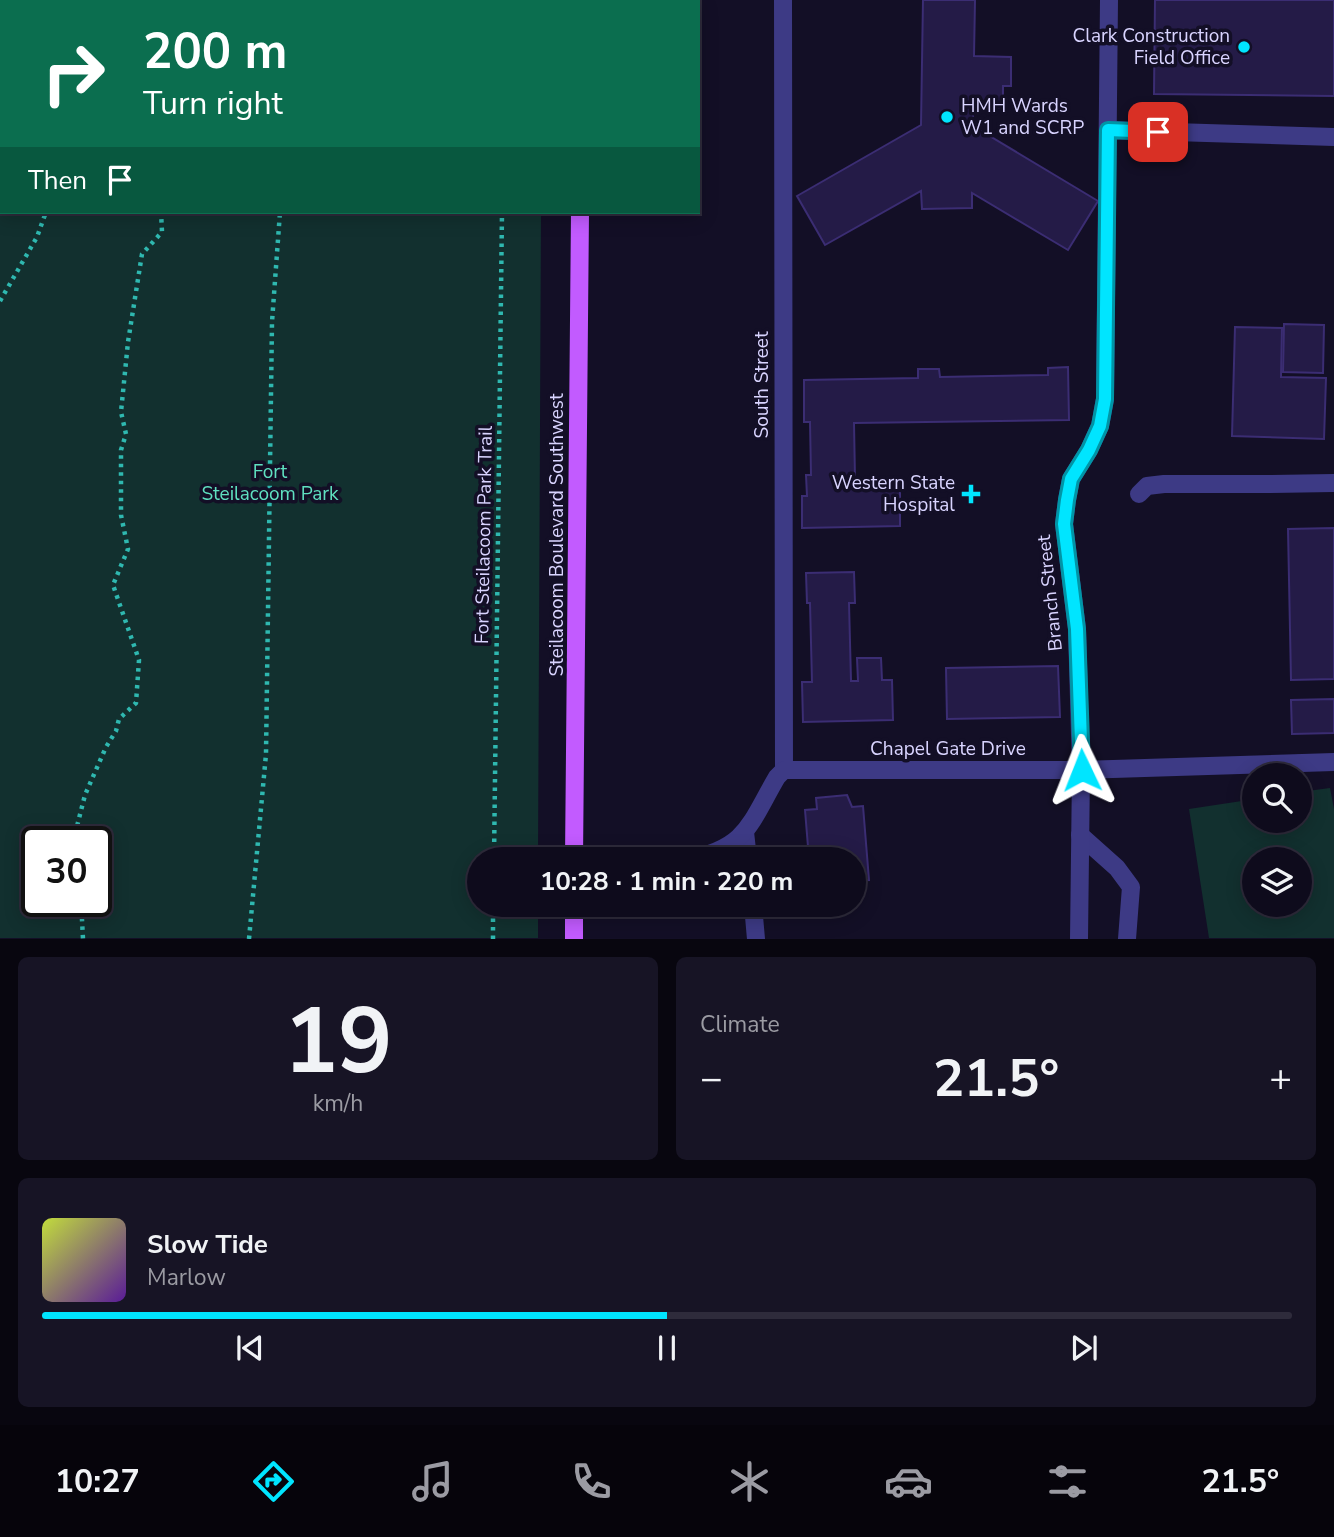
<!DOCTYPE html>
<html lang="en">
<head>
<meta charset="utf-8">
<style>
  :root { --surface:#0e0b1c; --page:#171425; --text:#f1f3f6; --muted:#9b9ba3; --line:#2e2b3b; --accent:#00e5ff }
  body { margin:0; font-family:"Nunito Sans",sans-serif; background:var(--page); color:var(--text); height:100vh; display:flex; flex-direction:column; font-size:26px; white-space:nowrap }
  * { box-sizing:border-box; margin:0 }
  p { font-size:23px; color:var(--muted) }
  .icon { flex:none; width:38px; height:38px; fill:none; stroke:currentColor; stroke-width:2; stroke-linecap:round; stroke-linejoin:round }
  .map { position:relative; height:939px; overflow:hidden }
  .drawer { display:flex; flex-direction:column; gap:18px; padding:18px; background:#08060f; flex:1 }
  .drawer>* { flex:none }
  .banner { position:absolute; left:0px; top:0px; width:700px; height:214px; box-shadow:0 4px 18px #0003,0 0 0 2px var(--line); background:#0b6e4f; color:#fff; overflow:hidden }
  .tools { position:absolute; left:1242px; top:763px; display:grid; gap:14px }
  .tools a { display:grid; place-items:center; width:70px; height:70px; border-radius:50%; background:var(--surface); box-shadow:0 4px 18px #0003,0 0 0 2px var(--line); font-size:35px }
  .speed { position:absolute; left:21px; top:826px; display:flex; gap:14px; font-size:35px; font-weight:700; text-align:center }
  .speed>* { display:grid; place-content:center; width:91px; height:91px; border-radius:50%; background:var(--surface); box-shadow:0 4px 18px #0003,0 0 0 2px var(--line); line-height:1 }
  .speed .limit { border:4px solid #111; border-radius:10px; background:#fff; color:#111 }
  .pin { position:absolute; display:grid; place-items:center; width:60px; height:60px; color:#fff; margin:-30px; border-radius:14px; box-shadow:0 4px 10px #0006 }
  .me { position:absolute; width:77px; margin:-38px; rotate:358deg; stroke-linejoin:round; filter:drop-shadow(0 0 5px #0008) }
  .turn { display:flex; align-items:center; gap:24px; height:147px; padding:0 28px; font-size:32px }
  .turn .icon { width:91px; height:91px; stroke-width:2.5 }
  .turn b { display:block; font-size:49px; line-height:60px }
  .then { display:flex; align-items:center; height:66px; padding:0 28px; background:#0003; gap:14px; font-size:26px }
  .big { font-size:52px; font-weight:700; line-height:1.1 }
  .drawer .widget { flex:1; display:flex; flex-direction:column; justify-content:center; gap:10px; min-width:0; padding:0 24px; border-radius:10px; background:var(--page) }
  .drawer .dial { align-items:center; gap:0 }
  .dial b { font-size:91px; line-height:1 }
  .song { display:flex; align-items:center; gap:21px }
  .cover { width:84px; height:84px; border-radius:10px; background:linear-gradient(135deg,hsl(70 70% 55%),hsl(270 70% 35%)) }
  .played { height:7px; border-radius:4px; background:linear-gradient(90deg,var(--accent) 50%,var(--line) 50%) }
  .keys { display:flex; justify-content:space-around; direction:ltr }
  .heat { display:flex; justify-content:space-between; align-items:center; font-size:38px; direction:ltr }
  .drawer .tiles { flex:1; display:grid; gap:18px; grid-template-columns:1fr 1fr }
  .widget:last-child { grid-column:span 2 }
  .trip { position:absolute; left:467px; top:847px; width:399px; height:70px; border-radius:35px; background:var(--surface); box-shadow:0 4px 18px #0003,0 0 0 2px var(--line); font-weight:700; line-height:70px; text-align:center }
  .menu { display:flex; height:112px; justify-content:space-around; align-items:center; background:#06040b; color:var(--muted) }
  .menu .icon { width:49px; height:49px }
  .menu .active { color:var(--accent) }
  .menu b { font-size:32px; color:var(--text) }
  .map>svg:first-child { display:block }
  .green { fill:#12302f; fill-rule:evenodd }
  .building { fill:#241b47; stroke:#3b2d73; stroke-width:2 }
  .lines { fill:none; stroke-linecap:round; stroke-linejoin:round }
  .path { stroke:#2fb8b0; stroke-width:4.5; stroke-dasharray:3.5 5; stroke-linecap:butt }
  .minor { stroke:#3d3a85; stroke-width:18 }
  .major { stroke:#c25bff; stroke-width:18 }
  .route-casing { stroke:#0095a6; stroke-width:18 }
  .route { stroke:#00e5ff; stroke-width:12 }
  .poi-dot { fill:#00e5ff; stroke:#130f26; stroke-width:2.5 }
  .labels { text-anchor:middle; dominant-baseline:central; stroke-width:7; stroke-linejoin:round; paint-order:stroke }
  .poi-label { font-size:19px; fill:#d9d4ff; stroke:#130f26; text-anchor:end }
  .street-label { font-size:19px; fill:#d9d4ff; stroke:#130f26 }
  .park-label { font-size:19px; fill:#5fe0c0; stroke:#130f26 }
</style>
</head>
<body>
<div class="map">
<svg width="1334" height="939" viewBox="0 0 1334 939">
  <rect width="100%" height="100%" fill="#130f26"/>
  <g class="green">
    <path d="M0,0H542V2H2V212H541L538,859H480V905H538V938H0ZM37,842H96V901H37Z"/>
    <path d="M1330,788L1334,809V938H1209L1189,809L1255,799V821H1300V792ZM1300,859V905H1255V859Z"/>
  </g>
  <g class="building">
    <path d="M923,0H975L974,56L1011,57V86H1003V108H973V126L1098,201L1068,250L972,193V208L922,209L921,191L825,245L797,196L921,125Z"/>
    <path d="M1155,0H1334V96L1154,94Z"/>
    <path d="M1284,324L1324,325L1323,373L1283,372Z"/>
    <path d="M1235,327L1282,328L1281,377L1326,378L1324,439L1232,436Z"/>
    <path d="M1068,367L1069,420L854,423L855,479H900V526L802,528V496H807L806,475H811L810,422H804V380L918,378V369H939L940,377L1048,375V368Z"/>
    <path d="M1334,528V679L1291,680L1288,529Z"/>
    <path d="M854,572L855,603H849L851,681H858L857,658H881L882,680H892L893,720L803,722L802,682H812L810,603H807L806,573Z"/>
    <path d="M1058,666L1060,717L947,719L946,668Z"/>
    <path d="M1334,699V733L1292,734L1291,700Z"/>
    <path d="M847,795L852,807L863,806L869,880L856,881L857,894H854V859H809L805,810L817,809L816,798Z"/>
  </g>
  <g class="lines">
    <g class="path">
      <path d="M484,0V2"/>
      <path d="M91,2V0"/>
      <path d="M173,2V0"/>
      <path d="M307,2V0"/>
      <path d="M315,2V0"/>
      <path d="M504,2V0"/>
      <path d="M0,301L37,237L46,212"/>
      <path d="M73,842L85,795L106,747L116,731L119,719L136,703L139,660L113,585L128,549L121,515V450L126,434L121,412L128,342L142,254L162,232L161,212"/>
      <path d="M494,859L502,212"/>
      <path d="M81,901L83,939"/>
      <path d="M249,939L266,754L272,322L280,212"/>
      <path d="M493,939V905"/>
    </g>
    <g class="minor">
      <path d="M783,0L784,770"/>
      <path d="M1108,130L1334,137"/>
      <path d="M1139,494L1147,486L1164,484H1271L1334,483"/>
      <path d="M745,832L748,859"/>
      <path d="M1080,835L1117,868L1131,887L1127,939"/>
      <path d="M689,859C747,848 750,823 777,777L784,770H1081L1334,762"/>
      <path d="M753,905L756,939"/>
      <path d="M1079,939L1081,770L1077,629L1064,524L1067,500L1071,479L1089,450L1100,426L1105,399L1109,0"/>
    </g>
    <g class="major">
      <path d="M581,2V0"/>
      <path d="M574,859L580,212"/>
      <path d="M574,939V905"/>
    </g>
  </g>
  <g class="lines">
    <defs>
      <path id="route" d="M1082,770L1077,629L1064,524L1067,500L1071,479L1089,450L1100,426L1105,399L1108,130L1158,132"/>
    </defs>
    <use href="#route" class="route-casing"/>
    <use href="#route" class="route"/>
  </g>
  <g class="poi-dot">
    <circle cx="1244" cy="47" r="7"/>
    <circle cx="947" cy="117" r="7"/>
    <path d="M967.5 483.5h7v7h7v7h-7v7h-7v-7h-7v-7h7z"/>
  </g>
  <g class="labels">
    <g class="poi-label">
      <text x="1230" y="36">Clark Construction<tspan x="1230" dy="22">Field Office</tspan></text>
      <text x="961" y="106" text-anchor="start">HMH Wards<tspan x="961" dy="22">W1 and SCRP</tspan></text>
      <text x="955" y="483">Western State<tspan x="955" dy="22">Hospital</tspan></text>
    </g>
    <g class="street-label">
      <text transform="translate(762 385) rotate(-90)">South Street</text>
      <text transform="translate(484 535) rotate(-89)">Fort Steilacoom Park Trail</text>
      <text transform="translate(557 535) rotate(-90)">Steilacoom Boulevard Southwest</text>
      <text transform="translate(1050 593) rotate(-96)">Branch Street</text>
      <text x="948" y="749">Chapel Gate Drive</text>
    </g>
    <g class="park-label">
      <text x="270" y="472">Fort<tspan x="270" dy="22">Steilacoom Park</tspan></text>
    </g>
  </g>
</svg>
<div class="tools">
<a><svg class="icon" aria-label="search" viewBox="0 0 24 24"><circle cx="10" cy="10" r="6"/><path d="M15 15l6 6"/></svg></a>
<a><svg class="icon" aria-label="layers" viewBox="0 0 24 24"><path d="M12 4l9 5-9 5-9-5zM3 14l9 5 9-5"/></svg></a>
</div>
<div class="speed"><div class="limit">30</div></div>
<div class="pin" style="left:1158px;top:132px;background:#d93025"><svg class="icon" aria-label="arrive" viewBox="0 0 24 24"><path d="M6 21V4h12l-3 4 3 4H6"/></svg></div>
<svg class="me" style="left:1082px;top:770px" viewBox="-20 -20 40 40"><path d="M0-17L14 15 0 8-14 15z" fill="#00e5ff" stroke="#fff" stroke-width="4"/></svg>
<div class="trip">10:28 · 1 min · 220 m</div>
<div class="banner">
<div class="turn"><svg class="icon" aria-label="right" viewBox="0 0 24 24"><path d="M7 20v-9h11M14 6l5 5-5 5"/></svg><div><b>200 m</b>Turn right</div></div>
<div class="then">Then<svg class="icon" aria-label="arrive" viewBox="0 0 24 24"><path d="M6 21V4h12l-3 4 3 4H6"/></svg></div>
</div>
</div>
<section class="drawer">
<div class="tiles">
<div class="widget dial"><b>19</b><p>km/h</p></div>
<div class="widget"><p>Climate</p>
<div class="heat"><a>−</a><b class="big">21.5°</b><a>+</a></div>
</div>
<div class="widget">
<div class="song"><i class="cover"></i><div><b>Slow Tide</b><p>Marlow</p></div></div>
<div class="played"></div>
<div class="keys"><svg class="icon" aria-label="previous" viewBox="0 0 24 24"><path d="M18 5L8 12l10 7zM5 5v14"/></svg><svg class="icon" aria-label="pause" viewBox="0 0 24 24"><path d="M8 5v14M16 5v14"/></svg><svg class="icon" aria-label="next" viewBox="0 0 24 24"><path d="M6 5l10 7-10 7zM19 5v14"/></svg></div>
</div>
</div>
</section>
<nav class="menu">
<b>10:27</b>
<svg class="icon active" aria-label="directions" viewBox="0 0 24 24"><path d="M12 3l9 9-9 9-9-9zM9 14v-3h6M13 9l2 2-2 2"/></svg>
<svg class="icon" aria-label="music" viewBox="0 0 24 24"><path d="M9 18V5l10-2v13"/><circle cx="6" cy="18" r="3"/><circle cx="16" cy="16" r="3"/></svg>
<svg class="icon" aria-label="phone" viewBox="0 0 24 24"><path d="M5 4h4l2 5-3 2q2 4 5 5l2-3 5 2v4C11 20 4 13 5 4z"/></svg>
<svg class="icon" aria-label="climate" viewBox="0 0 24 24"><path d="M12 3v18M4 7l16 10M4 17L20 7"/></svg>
<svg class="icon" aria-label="car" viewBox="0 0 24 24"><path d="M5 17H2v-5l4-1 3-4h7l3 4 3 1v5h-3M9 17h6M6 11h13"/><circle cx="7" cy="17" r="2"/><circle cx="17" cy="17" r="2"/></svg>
<svg class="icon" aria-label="filters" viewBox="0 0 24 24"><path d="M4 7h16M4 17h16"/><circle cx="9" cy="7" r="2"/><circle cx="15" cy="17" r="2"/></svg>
<b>21.5°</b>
</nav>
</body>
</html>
